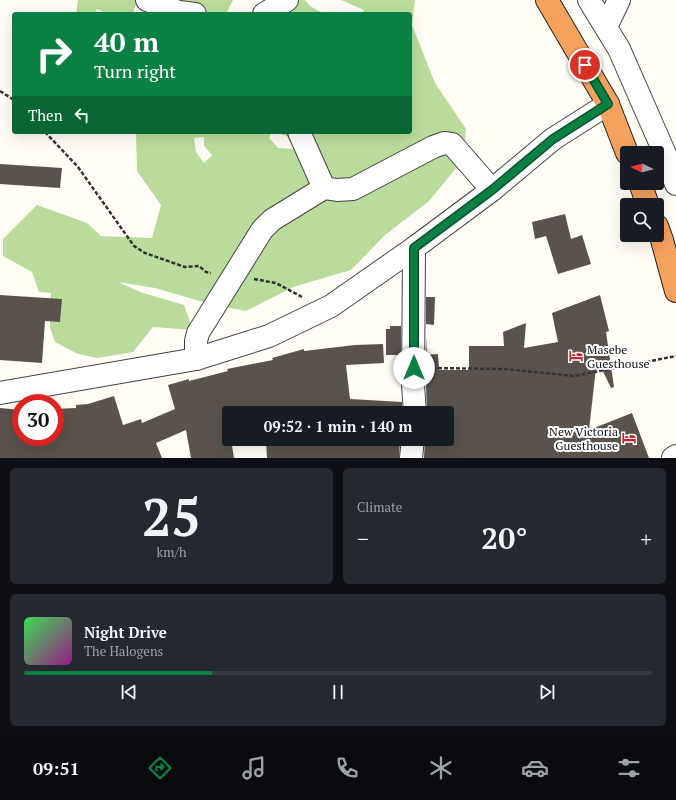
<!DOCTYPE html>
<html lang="en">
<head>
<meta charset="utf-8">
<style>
  :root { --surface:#171b24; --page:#242831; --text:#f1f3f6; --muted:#9ea1a6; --line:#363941; --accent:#0b8043 }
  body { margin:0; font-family:"PT Serif",serif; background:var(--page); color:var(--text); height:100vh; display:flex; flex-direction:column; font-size:15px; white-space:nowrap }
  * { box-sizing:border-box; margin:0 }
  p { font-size:13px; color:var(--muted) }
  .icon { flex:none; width:22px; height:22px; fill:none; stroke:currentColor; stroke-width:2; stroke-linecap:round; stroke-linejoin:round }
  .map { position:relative; height:458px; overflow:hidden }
  .sheet { display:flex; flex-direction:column; gap:10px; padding:10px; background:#0d0f14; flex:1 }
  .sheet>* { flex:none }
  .top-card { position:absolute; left:12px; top:12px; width:400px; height:122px; border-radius:4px; box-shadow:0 4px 16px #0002; background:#0b8043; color:#fff; overflow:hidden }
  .needle { width:26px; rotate:276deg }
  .controls { position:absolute; left:620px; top:146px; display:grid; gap:8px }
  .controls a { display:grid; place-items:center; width:44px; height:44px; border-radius:4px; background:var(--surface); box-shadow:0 4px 16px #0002; font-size:20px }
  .speed { position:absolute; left:12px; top:394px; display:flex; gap:8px; font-size:20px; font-weight:700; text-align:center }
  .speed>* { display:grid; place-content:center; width:52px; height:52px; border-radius:50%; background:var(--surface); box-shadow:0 4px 16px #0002; line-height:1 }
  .speed .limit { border:6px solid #d22; background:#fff; color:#111 }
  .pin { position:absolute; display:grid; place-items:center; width:34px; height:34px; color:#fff; margin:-17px; border:2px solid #fff; border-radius:50%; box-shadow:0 1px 4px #0007 }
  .me { position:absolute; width:44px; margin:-22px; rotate:0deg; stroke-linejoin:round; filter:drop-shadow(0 0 3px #0008) }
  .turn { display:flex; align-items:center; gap:14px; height:84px; padding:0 16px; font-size:18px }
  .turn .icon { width:52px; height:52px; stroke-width:2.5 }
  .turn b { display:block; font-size:28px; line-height:34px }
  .then { display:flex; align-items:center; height:38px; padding:0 16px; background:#0003; gap:8px; font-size:15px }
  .big { font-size:30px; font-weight:800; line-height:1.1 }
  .sheet .tile { flex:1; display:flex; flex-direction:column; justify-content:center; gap:6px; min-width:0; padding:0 14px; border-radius:6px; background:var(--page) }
  .sheet .dial { align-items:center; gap:0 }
  .dial b { font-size:52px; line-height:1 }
  .song { display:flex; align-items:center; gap:12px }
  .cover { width:48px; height:48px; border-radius:6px; background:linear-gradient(135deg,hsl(130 70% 55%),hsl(310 70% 35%)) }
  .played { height:4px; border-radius:2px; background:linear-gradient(90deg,var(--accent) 30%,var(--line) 30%) }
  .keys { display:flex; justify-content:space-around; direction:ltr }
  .heat { display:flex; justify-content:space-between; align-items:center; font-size:22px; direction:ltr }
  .sheet .tiles { flex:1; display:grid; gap:10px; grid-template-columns:1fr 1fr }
  .tile:last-child { grid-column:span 2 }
  .trip { position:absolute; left:222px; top:406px; width:232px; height:40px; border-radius:4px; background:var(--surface); box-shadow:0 4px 16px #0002; font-weight:800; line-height:40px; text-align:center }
  .menu { display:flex; height:64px; justify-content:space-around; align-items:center; background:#090b0e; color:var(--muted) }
  .menu .icon { width:28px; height:28px }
  .menu .on { color:var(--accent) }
  .menu b { font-size:18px; color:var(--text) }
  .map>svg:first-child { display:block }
  .forest { fill:#b9dc9c; fill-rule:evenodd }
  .building { fill:#5a524d }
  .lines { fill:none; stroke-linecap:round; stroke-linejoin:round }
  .minor-casing { stroke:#444; stroke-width:24 }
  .highway-casing { stroke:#222; stroke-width:24 }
  .path { stroke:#333; stroke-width:2.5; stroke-dasharray:4 2; stroke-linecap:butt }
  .minor { stroke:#fff; stroke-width:22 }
  .highway { stroke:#f5a25d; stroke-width:22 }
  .route-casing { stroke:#07532c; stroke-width:10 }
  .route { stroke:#0b8043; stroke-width:7 }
  .labels { text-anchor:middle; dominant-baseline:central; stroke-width:4; stroke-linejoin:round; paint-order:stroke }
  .poi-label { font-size:12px; fill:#111; stroke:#fff; text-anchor:start }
</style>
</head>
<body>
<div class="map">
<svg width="676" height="458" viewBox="0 0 676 458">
  <rect width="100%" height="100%" fill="#fffdf5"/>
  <g class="forest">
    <path d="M78,0H137L133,14H110L97,9L95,14H76Z"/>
    <path d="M138,0H233L226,14H148L144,6Z"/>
    <path d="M271,0H305L310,6L324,14H286Z"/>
    <path d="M341,0H415L412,25L435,83L466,129L463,160L428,202L385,235L351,270L293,287L246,311L210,304L155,288L118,282L140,292L184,305L193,330L153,327L133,352L98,358L78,354L55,342L50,328L51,293L39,292L32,272L3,256V239L37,205L87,223L101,236L152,238L161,205L137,171L136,132H272L269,138L278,148L294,149L287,136L273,132H410V14H362L364,10ZM204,137V146L212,155L204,163L196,152L194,138Z"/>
  </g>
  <g class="building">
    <path d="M0,164L62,168L60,188L0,184Z"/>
    <path d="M565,214L571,239L582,235L591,264L558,274L546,236L535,239L532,222Z"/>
    <path d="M0,295L62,299L60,322L45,321L42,363L0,360Z"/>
    <path d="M600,295L609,331L606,332L614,387L611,388L597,359L589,430L632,413L649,458H424L425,439H447V413H427L426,385V337L427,355L438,354L439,370H469V346H504L503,332L526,323L524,348L558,342L552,313Z"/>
    <path d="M426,297H435L434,325L426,324Z"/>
    <path d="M390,326H401V355H386V329H390Z"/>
    <path d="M383,344L384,363L346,365L350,399L402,402V413H226L229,429V439H231L234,458H191L186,430L156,443L162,458H0V408L21,410V437H55V409L76,408V405L88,404L114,396L123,425L141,419L142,423L175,409L168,385L189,379V381L228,371L227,369L273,360L272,358L304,349V351L355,345Z"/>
    <path d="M266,439H400L399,458H267Z"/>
  </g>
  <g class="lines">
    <defs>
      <g id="minor">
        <path d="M147,0L179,12L195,14"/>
        <path d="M589,0L619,49L665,154L676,184"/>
        <path d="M264,14L287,0"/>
        <path d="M606,27L619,0"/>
        <path d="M299,132L324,188L337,190L353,189L433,147L444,143L452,144L492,190"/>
        <path d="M414,248L413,385L415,413"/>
        <path d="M196,359V341L198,333L262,230L272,220L324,188"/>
        <path d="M0,393L196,359L269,336L331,306L414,248L492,190L553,139L608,104"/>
        <path d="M411,458L413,439"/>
        <path d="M673,458L676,456"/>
      </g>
      <g id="highway">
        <path d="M547,0L608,104L627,153"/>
        <path d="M640,183L648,205"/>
        <path d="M657,226L662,240L676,291"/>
      </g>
    </defs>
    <use href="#minor" class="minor-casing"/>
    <use href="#highway" class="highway-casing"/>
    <g class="path">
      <path d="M0,91L14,100"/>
      <path d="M45,132L78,167L134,246L145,253L185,267L199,266L206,272L211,273"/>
      <path d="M254,279L276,283L302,297"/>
      <path d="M432,368L506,369L574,376L676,356"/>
    </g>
    <use href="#minor" class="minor"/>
    <use href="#highway" class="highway"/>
  </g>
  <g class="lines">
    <defs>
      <path id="route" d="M414,368V248L492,190L553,139L608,104L585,65"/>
    </defs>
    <use href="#route" class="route-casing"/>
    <use href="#route" class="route"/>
  </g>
  <defs>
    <symbol id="hotel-bare" viewBox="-9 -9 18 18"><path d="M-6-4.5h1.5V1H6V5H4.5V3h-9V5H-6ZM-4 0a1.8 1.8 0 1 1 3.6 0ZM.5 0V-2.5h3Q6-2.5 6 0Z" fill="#c4262e" stroke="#fff" stroke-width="2.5" paint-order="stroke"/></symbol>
  </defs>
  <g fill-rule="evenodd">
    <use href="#hotel-bare" x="566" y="346" width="20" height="20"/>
    <use href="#hotel-bare" x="619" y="428" width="20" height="20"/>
  </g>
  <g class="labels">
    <g class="poi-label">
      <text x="587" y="349">Masebe<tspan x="587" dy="14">Guesthouse</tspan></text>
      <text x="618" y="431" text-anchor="end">New Victoria<tspan x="618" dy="14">Guesthouse</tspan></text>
    </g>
  </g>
</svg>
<div class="controls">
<a><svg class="needle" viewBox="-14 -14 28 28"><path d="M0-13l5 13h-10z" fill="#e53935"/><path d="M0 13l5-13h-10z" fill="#9ea1a6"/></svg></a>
<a><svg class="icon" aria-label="search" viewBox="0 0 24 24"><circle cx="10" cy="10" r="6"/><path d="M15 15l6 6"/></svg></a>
</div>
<div class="speed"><div class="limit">30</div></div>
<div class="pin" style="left:585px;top:65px;background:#d93025"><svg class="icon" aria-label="arrive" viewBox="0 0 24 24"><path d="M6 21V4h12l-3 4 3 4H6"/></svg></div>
<svg class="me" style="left:414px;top:368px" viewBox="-20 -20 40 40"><circle r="19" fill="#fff"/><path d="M0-13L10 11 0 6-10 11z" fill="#0b8043"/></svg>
<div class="trip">09:52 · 1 min · 140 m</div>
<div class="top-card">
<div class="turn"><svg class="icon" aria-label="right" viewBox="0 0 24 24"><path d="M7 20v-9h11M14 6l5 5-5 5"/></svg><div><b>40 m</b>Turn right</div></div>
<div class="then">Then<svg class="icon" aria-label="left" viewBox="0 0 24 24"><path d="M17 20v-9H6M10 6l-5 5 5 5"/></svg></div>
</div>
</div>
<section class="sheet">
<div class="tiles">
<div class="tile dial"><b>25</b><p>km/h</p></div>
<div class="tile"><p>Climate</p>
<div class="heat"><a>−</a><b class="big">20°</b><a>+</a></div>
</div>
<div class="tile">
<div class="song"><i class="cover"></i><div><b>Night Drive</b><p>The Halogens</p></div></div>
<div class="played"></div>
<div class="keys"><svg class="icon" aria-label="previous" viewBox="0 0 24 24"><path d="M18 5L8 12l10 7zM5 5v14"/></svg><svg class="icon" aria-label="pause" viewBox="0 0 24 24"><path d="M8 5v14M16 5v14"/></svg><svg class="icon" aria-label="next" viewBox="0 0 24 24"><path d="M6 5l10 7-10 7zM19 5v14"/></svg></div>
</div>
</div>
</section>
<nav class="menu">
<b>09:51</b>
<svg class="icon on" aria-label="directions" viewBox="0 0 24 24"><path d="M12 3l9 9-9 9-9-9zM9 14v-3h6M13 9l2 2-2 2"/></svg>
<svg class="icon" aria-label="music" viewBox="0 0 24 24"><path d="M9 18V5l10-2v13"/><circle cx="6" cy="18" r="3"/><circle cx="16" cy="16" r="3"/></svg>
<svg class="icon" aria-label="phone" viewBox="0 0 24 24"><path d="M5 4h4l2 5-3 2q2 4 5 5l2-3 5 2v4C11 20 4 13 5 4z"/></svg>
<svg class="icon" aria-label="climate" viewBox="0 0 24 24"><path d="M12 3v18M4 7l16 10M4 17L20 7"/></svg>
<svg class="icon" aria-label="car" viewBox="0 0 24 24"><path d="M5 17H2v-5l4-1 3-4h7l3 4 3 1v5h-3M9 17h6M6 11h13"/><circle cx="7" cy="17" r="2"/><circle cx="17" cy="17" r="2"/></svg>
<svg class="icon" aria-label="filters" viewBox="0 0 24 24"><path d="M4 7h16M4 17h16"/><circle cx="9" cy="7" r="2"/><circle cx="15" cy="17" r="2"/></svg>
</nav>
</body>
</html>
